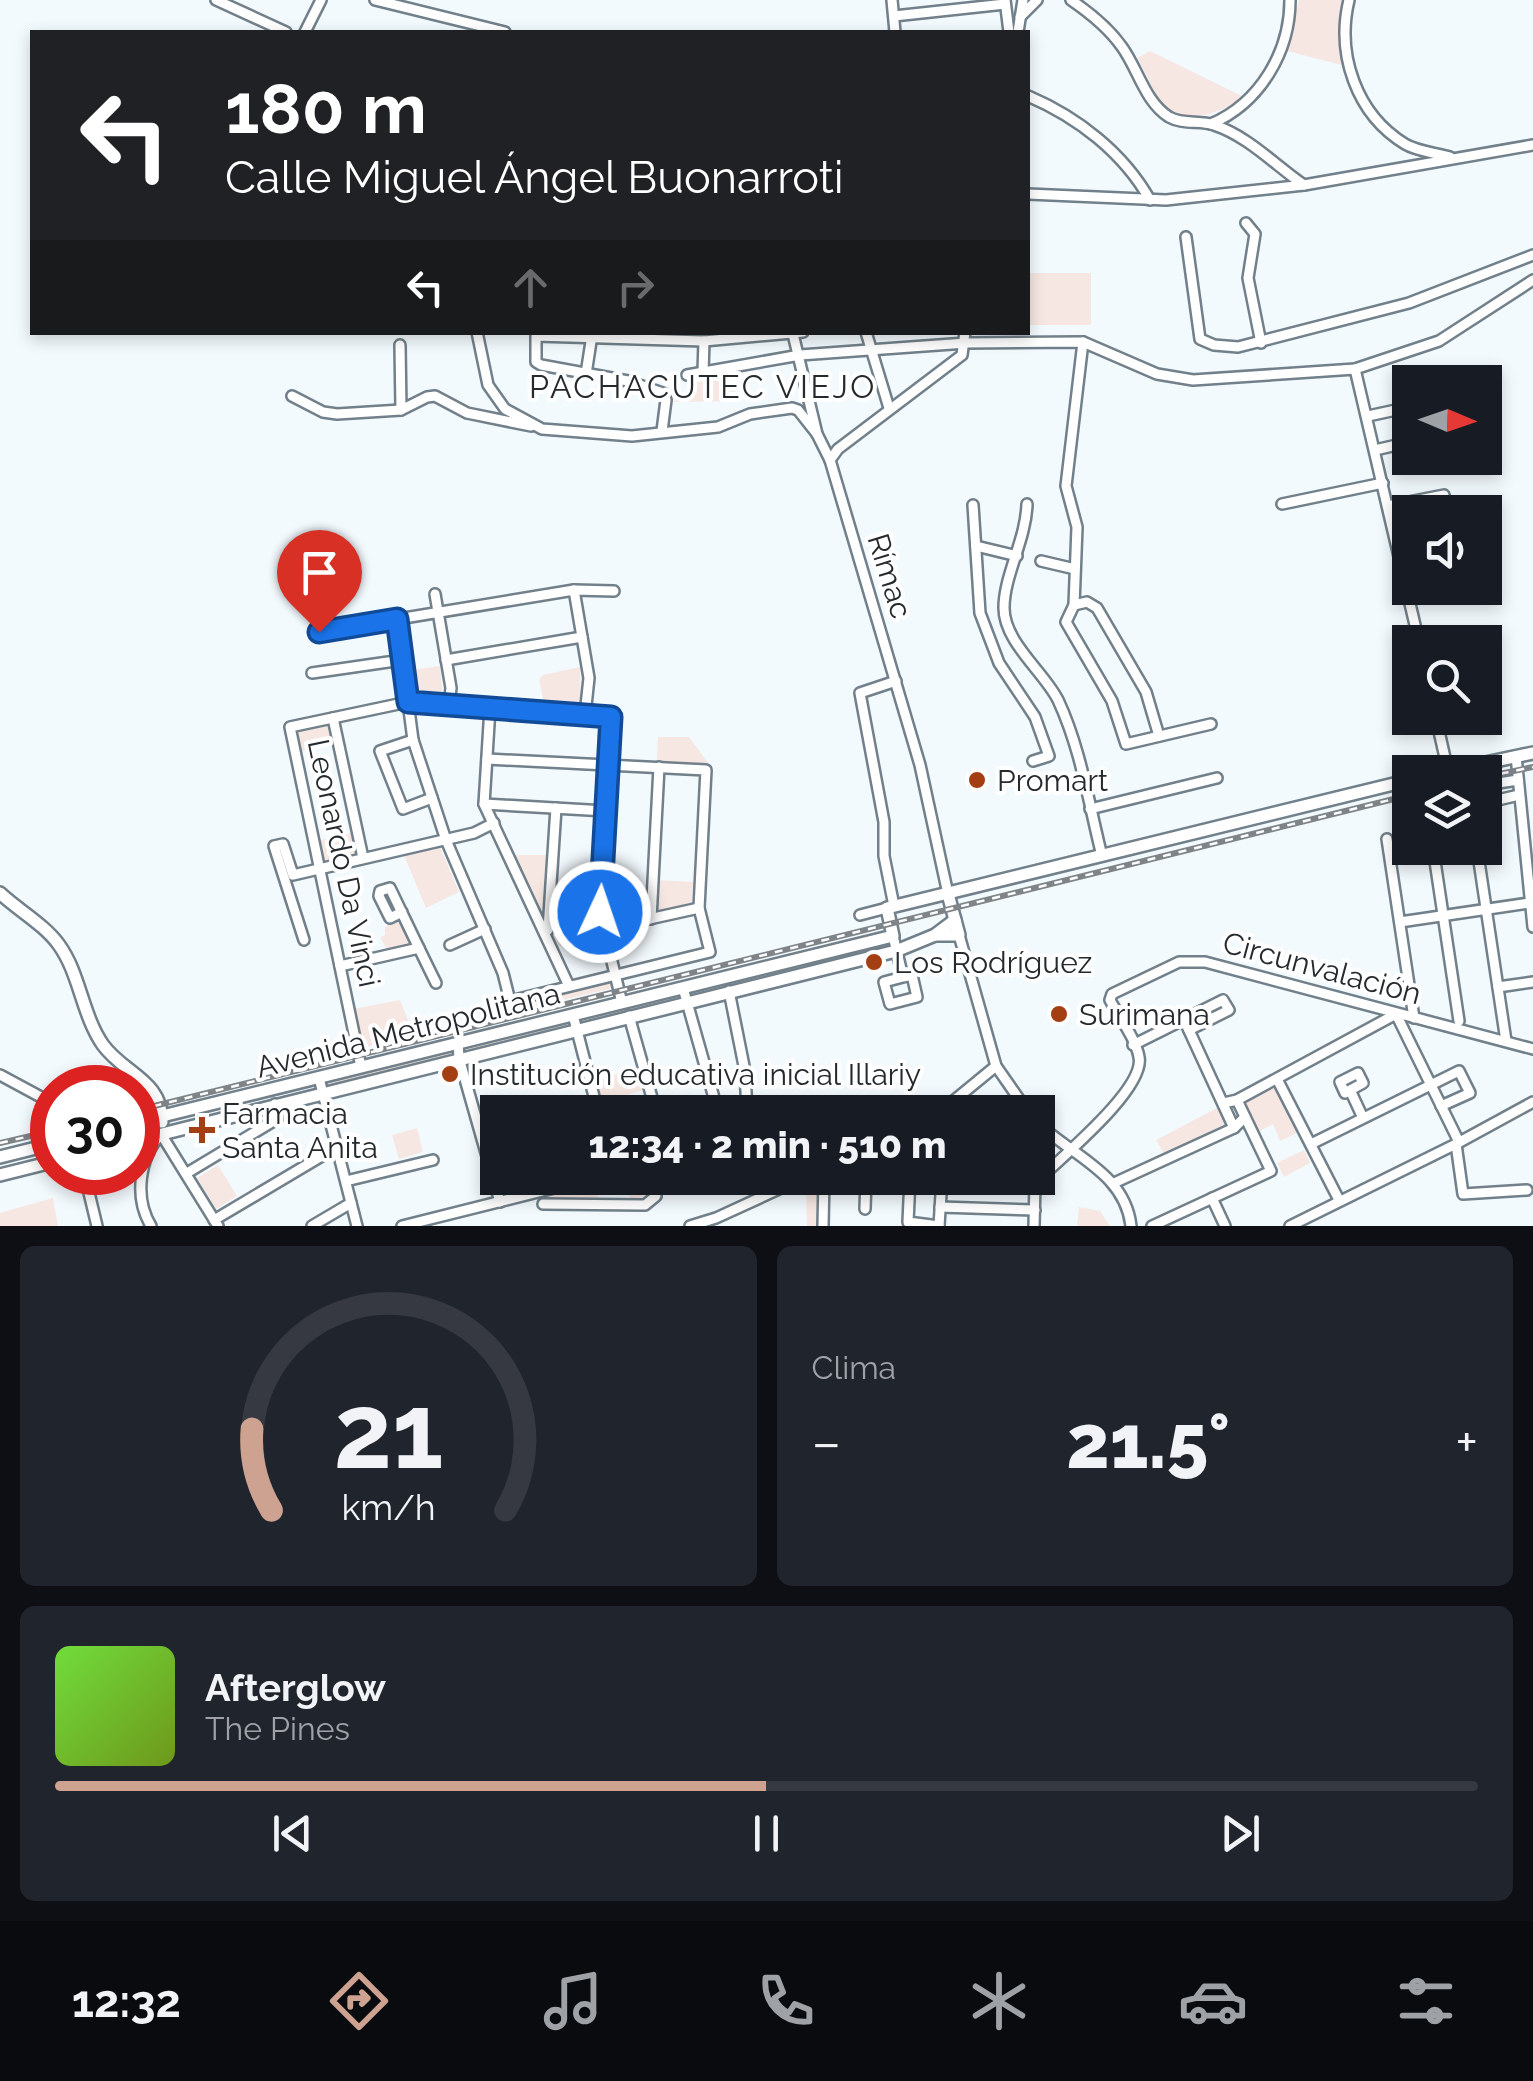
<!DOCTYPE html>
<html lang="es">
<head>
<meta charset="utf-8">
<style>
  :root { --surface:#171b24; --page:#20242c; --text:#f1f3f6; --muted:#9ea1a6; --line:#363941; --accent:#cea290 }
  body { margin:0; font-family:Raleway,sans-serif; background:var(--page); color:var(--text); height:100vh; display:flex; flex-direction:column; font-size:38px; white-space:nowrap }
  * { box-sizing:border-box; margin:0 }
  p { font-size:32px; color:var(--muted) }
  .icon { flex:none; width:55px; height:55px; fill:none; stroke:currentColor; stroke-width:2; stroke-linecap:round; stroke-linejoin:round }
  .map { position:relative; height:1226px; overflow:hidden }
  .panel { display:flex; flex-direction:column; gap:20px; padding:20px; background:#0d0f14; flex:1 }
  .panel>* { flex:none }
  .banner { position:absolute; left:30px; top:30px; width:1000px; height:305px; border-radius:0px; box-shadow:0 5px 15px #0003; background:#202124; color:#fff; overflow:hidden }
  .needle { width:65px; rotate:92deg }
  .controls { position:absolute; left:1392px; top:365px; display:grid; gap:20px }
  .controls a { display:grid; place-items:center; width:110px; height:110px; border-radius:0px; background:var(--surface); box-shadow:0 5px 15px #0003; font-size:50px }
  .speed { position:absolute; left:30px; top:1065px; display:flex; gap:20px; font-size:50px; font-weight:700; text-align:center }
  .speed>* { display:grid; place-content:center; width:130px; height:130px; border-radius:50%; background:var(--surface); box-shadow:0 5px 15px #0003; line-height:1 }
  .speed .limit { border:15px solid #d22; background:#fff; color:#111 }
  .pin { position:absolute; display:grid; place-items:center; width:85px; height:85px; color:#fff; margin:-102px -42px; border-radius:50% 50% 50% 0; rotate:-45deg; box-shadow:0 0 10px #0007 }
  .pin .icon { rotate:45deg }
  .me { position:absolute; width:110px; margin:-55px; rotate:3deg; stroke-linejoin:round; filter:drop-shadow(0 0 8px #0008) }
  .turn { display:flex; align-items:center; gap:35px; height:210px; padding:0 30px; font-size:45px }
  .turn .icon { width:130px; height:130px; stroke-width:2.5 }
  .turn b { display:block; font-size:70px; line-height:85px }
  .lanes { display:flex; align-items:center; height:95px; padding:0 30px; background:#0003; justify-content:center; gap:50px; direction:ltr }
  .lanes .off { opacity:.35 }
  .big { font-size:75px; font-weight:800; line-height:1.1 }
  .panel .card { flex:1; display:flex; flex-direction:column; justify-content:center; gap:15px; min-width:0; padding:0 35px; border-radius:15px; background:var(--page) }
  .panel .dial { align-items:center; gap:0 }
  .dial svg { height:260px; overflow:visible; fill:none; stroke:var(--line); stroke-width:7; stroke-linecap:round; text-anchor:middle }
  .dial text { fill:var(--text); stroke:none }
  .song { display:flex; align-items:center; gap:30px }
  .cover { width:120px; height:120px; border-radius:15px; background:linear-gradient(135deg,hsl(100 70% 55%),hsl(80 70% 35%)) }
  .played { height:10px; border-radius:5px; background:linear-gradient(90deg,var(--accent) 50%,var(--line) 50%) }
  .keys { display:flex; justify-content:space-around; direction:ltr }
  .heat { display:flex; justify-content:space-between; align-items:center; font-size:55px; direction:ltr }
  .panel .tiles { flex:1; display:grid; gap:20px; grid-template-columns:1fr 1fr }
  .card:last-child { grid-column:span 2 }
  .trip { position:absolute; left:480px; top:1095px; width:575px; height:100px; border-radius:0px; background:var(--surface); box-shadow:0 5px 15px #0003; font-weight:800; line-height:100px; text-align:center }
  .dock { display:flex; height:160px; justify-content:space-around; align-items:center; background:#090b0e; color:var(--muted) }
  .dock .icon { width:70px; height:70px }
  .dock .on { color:var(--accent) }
  .dock b { font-size:45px; color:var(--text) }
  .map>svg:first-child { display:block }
  .green { fill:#f6e7e2 }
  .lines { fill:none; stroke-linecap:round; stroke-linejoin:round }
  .minor-casing { stroke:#71808a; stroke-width:14 }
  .major-casing { stroke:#71808a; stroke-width:16 }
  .minor { stroke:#fff; stroke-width:9 }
  .major { stroke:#fff; stroke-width:11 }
  .rail-casing { stroke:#7e8488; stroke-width:6 }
  .rail { stroke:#fff; stroke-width:2.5; stroke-dasharray:8; stroke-linecap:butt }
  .route-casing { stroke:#114b97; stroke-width:25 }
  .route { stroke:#1a73e8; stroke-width:18 }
  .poi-dot { fill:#a43e13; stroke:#fff; stroke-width:4 }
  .labels { text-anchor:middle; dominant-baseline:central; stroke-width:8; stroke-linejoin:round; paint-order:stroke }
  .street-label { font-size:30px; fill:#242a2e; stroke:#fff }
  .poi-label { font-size:30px; fill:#242a2e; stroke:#fff; text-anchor:start }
  .neighbourhood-label { font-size:32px; letter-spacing:2.5px; fill:#242a2e; stroke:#fff }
</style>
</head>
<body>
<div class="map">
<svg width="1533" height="1226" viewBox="0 0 1533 1226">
  <rect width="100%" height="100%" fill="#f3fafe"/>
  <g class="green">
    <path d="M1299,0H1343L1340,22L1345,66L1287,51Z"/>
    <path d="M1150,51L1244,97C1219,113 1183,130 1160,100C1150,87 1146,71 1137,58Z"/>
    <rect x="1028" y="273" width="63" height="52"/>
    <path d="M732,378L738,401L675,402L673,393L686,395L689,383Z"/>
    <path d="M440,666L443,699L410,697L406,671Z"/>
    <path d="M580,667L581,709L545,708L539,680L543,675Z"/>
    <path d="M329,722L333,744L299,752L294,729Z"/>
    <path d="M658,737H689L712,768L657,763Z"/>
    <path d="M351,833L357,855L321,863L317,841Z"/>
    <path d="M439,845L459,892L426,908L403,853Z"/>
    <path d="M515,855H546L542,912Z"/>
    <path d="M657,880L693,882L692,902L655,912Z"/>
    <path d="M552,912L593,915L599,937L559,946L551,929Z"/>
    <path d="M399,919L412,946L389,953L380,937L385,935V927Z"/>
    <path d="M885,943L886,946L694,995L693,991Z"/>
    <path d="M611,980L613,988L484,1019L480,1012Z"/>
    <path d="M677,994L680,999L581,1023L580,1018Z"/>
    <path d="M400,1000L414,1035L362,1048L353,1009Z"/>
    <path d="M566,1020V1025L466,1052L465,1047Z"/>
    <path d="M452,1050L453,1055L330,1086L328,1080Z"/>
    <path d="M641,1067L647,1089L602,1102L596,1080Z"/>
    <path d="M1275,1083L1299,1132L1280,1141L1273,1124L1256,1133L1241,1102Z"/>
    <path d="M1219,1107L1228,1123L1164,1154L1156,1140Z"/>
    <path d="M417,1128L423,1152L399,1159L392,1135Z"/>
    <path d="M1304,1150L1310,1163L1284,1177L1277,1163Z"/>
    <path d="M218,1165L237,1196L216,1209L197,1178Z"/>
    <path d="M619,1178H643L651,1191L633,1202Z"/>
    <path d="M591,1182L600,1201L546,1203L543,1195Z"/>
    <path d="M818,1182L816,1226H807L806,1186Z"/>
    <path d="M53,1198L58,1226H0V1213Z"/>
    <path d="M1079,1207L1100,1211L1110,1226H1077Z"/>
  </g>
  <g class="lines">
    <defs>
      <g id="minor">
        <path d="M216,0L286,32"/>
        <path d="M375,0L505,32"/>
        <path d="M892,0L895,32"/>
        <path d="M1005,0L1009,32"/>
        <path d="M1071,0C1090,13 1108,27 1122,47C1138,69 1145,102 1169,117C1183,125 1200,120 1214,125C1248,136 1276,166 1304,185"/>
        <path d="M1349,0C1336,54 1356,114 1405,144C1416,151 1436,153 1450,157"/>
        <path d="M894,16L1005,4"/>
        <path d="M1020,17L1037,0"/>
        <path d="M305,32L321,0"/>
        <path d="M1018,32L1023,0"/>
        <path d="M1028,96C1077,117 1123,152 1150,200"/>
        <path d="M1211,124C1260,103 1290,52 1290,0"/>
        <path d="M1028,194L1166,200L1304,185L1533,145"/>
        <path d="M1246,223L1255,234L1248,278L1261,343"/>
        <path d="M1186,237L1200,339L1214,345L1238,347L1409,303L1533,255"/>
        <path d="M477,332L488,385L505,409L542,429L632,436L718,427L750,414L792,408L798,410L817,434"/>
        <path d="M866,332L889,408"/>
        <path d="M793,334L817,434L830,460"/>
        <path d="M1083,342L1066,486L1077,527L1074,605L1066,622L1112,701L1126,744L1211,724"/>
        <path d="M400,345L401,410"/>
        <path d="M1355,369L1419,642"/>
        <path d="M703,372L704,341"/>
        <path d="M586,374L592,335"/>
        <path d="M687,375L800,355L966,343L1083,342L1157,374L1193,380L1355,369L1439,341L1533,280"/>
        <path d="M292,396L323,412L337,414L401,410L427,397L435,396L467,413L531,426"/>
        <path d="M1368,416L1410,407"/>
        <path d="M662,431L666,400L663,393L628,381L541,365L536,362V336L704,341L803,332"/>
        <path d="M1375,450L1410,442"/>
        <path d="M1027,504C1026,540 1004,575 1004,608C1004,642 1044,672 1058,700C1081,749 1089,805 1102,856"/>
        <path d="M1282,504L1383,483"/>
        <path d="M973,505L980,613L999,663L1035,717L1049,756L1033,761"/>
        <path d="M1388,506L1444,495"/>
        <path d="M976,546L1017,556"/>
        <path d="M1041,561L1075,569"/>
        <path d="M574,590L589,678L585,715"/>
        <path d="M435,594L451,688L449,705"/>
        <path d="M1074,605L1087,602L1097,608L1146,692L1159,736"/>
        <path d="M397,619L413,740L446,840L503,973L510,1001L710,952L699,908L706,770L487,759"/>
        <path d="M319,632L574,590L614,591"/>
        <path d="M446,660L582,637"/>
        <path d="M312,673L402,660"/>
        <path d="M490,708L484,804L569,986"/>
        <path d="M333,718L363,858"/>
        <path d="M1436,718L1448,771"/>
        <path d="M413,740L380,751L403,809L432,798"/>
        <path d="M1516,756L1533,927"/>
        <path d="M1485,785L1518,780"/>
        <path d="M1485,803L1519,795"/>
        <path d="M484,804L606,811"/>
        <path d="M1090,809L1217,778"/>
        <path d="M1387,839L1414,1018"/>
        <path d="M1433,848L1459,1021"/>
        <path d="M1477,848L1506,1041"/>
        <path d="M948,894L920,765L830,460L838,449L962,355L965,332"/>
        <path d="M894,906L884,856V822L860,693L896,681"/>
        <path d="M402,912L390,918L379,896L380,891L390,888C405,919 420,951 436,983"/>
        <path d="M860,915L887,908"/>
        <path d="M651,919L659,767"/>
        <path d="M1400,922L1529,903"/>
        <path d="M604,929L699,908"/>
        <path d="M548,930L556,808"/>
        <path d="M959,935L996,1066L1028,1112"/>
        <path d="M893,936L903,977L884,982L890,1004L917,997L912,975L903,977"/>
        <path d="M304,940L274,846L283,844L293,875L474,833L494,823"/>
        <path d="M450,945L485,929"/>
        <path d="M340,966L419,948"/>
        <path d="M1498,987L1533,982"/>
        <path d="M683,988L718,1112"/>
        <path d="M729,991L745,1071L747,1112"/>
        <path d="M1396,1014L1459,1142"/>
        <path d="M573,1015L598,1112"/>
        <path d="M629,1016L656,1112"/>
        <path d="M1187,1026L1234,1128"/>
        <path d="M458,1043L459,1058L500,1202"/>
        <path d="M1133,1045L1223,1000L1229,1010L1189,1030"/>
        <path d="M361,1067L290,727L408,702L611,717L600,912L622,1003"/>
        <path d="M1358,1073L1363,1083L1345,1093L1340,1082Z"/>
        <path d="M0,1075L52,1103"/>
        <path d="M319,1078L357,1226"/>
        <path d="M1277,1079L1339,1200"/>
        <path d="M1350,1090L1363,1118"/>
        <path d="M1224,1103L1237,1100L1396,1014"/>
        <path d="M940,1112L996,1066"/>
        <path d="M1038,1123C1072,1156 1125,1173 1131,1226"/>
        <path d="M1311,1144L1459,1071L1470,1093L1441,1106"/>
        <path d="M1456,1144L1463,1194L1527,1190"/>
        <path d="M84,1172L97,1226"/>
        <path d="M187,1173L277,1119L275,1104"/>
        <path d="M910,1178L908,1222L939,1226"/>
        <path d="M346,1181L433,1160"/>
        <path d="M1114,1183L1234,1128L1245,1117"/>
        <path d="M1212,1198L1225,1226"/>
        <path d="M543,1204L645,1205L656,1196L652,1178"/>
        <path d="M940,1207L1035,1210"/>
        <path d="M865,1209L866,1178"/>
        <path d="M214,1220L337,1147"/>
        <path d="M151,1226C134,1198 139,1158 161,1134L218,1226"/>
        <path d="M312,1226L351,1203"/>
        <path d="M402,1226L594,1178"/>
        <path d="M690,1226L716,1218L803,1178"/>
        <path d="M823,1226L824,1178"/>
        <path d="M939,1226L942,1178"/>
        <path d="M1034,1226L1035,1183C1058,1160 1146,1089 1139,1057C1136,1039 1119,1017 1110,1000L1112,994L1179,962H1205L1533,1049"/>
        <path d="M1152,1226L1271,1171L1237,1100"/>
        <path d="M1290,1226L1456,1144L1533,1102"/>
      </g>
      <g id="major">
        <path d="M1443,772L1533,753"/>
        <path d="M0,893C18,910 45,925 59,945C80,974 82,1015 103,1045C124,1074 162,1080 162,1122"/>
        <path d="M936,935H959L948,894"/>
        <path d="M138,1122L893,936L887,908L1410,780"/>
        <path d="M138,1140L896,951L935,935L955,920"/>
        <path d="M0,1157L52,1144"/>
        <path d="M0,1175L52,1162"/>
      </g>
    </defs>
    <use href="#minor" class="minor-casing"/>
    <use href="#major" class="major-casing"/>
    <use href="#minor" class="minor"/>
    <use href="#major" class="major"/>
    <defs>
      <g id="rail">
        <path d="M1485,777L1533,767"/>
        <path d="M138,1110L1410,795"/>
        <path d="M0,1143L52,1131"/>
      </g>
    </defs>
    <use href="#rail" class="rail-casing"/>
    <use href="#rail" class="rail"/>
  </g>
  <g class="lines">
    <defs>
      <path id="route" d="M319,632L397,619L408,702L611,717L600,912"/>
    </defs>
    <use href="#route" class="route-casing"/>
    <use href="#route" class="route"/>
  </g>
  <g class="poi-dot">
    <circle cx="977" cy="780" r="10"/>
    <circle cx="874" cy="962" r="10"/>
    <circle cx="1059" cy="1014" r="10"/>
    <circle cx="450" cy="1074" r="10"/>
    <path d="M197 1115h10v10h10v10h-10v10h-10v-10h-10v-10h10z"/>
  </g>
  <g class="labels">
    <g class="street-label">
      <text transform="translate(890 576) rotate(73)">Rímac</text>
      <text transform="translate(344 863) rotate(78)">Leonardo Da Vinci</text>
      <text transform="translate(1322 968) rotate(15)">Circunvalación</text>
      <text transform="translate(408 1030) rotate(-14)">Avenida Metropolitana</text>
    </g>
    <g class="poi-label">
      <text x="997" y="780">Promart</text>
      <text x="894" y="962">Los Rodríguez</text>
      <text x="1079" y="1014">Surimana</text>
      <text x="470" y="1074">Institución educativa inicial Illariy</text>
      <text x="222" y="1113">Farmacia<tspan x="222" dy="34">Santa Anita</tspan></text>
    </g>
    <g class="neighbourhood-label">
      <text x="703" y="386">PACHACUTEC VIEJO</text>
    </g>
  </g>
</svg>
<div class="controls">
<a><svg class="needle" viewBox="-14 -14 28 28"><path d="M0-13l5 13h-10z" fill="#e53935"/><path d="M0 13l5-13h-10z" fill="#9ea1a6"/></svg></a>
<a><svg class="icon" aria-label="sound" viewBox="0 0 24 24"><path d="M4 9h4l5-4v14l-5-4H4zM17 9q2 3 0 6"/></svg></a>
<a><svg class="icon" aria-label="search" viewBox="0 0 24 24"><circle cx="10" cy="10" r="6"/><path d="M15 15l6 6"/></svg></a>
<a><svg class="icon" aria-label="layers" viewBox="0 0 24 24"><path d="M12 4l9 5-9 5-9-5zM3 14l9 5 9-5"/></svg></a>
</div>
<div class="speed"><div class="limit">30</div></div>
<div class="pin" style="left:319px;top:632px;background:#d93025"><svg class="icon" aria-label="arrive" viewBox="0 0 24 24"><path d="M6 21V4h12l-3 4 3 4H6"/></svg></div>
<svg class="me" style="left:600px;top:912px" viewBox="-20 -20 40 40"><circle r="17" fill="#1a73e8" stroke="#fff" stroke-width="3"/><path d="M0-11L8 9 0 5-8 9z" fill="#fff"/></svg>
<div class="trip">12:34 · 2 min · 510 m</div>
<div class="banner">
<div class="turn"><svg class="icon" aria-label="left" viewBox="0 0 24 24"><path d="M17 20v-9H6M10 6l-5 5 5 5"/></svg><div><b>180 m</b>Calle Miguel Ángel Buonarroti</div></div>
<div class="lanes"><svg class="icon" aria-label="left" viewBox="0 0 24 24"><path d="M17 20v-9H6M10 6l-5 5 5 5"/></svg><svg class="icon off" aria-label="ahead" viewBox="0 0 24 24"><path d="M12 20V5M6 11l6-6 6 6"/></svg><svg class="icon off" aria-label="right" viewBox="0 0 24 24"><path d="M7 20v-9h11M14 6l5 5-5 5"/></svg></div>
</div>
</div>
<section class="panel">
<div class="tiles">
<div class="card dial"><svg viewBox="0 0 100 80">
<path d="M14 69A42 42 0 1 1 86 69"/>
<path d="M14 69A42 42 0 0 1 8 44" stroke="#cea290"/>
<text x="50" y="56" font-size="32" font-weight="700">21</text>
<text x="50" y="72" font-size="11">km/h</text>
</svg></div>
<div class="card"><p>Clima</p>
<div class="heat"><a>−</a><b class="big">21.5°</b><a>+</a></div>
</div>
<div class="card">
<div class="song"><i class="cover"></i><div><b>Afterglow</b><p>The Pines</p></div></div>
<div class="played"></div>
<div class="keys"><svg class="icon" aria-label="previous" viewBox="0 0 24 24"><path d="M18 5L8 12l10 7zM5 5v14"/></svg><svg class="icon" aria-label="pause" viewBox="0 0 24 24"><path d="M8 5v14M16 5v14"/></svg><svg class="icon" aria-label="next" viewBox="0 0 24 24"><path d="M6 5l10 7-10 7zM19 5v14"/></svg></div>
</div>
</div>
</section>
<nav class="dock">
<b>12:32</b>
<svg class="icon on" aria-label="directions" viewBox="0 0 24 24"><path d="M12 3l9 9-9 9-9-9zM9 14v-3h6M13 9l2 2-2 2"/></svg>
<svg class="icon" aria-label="music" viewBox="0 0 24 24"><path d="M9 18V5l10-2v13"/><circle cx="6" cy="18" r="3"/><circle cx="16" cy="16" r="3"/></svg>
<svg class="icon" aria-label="phone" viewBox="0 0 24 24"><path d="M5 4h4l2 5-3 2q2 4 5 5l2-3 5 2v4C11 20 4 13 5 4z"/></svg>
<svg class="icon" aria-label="climate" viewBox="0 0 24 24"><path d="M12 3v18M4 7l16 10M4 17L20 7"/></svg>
<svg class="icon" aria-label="car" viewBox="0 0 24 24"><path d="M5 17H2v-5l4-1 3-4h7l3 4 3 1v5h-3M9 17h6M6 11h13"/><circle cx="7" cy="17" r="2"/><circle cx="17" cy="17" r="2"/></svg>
<svg class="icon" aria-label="filters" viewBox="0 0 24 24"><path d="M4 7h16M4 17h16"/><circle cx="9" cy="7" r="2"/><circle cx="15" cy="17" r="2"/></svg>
</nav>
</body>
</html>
